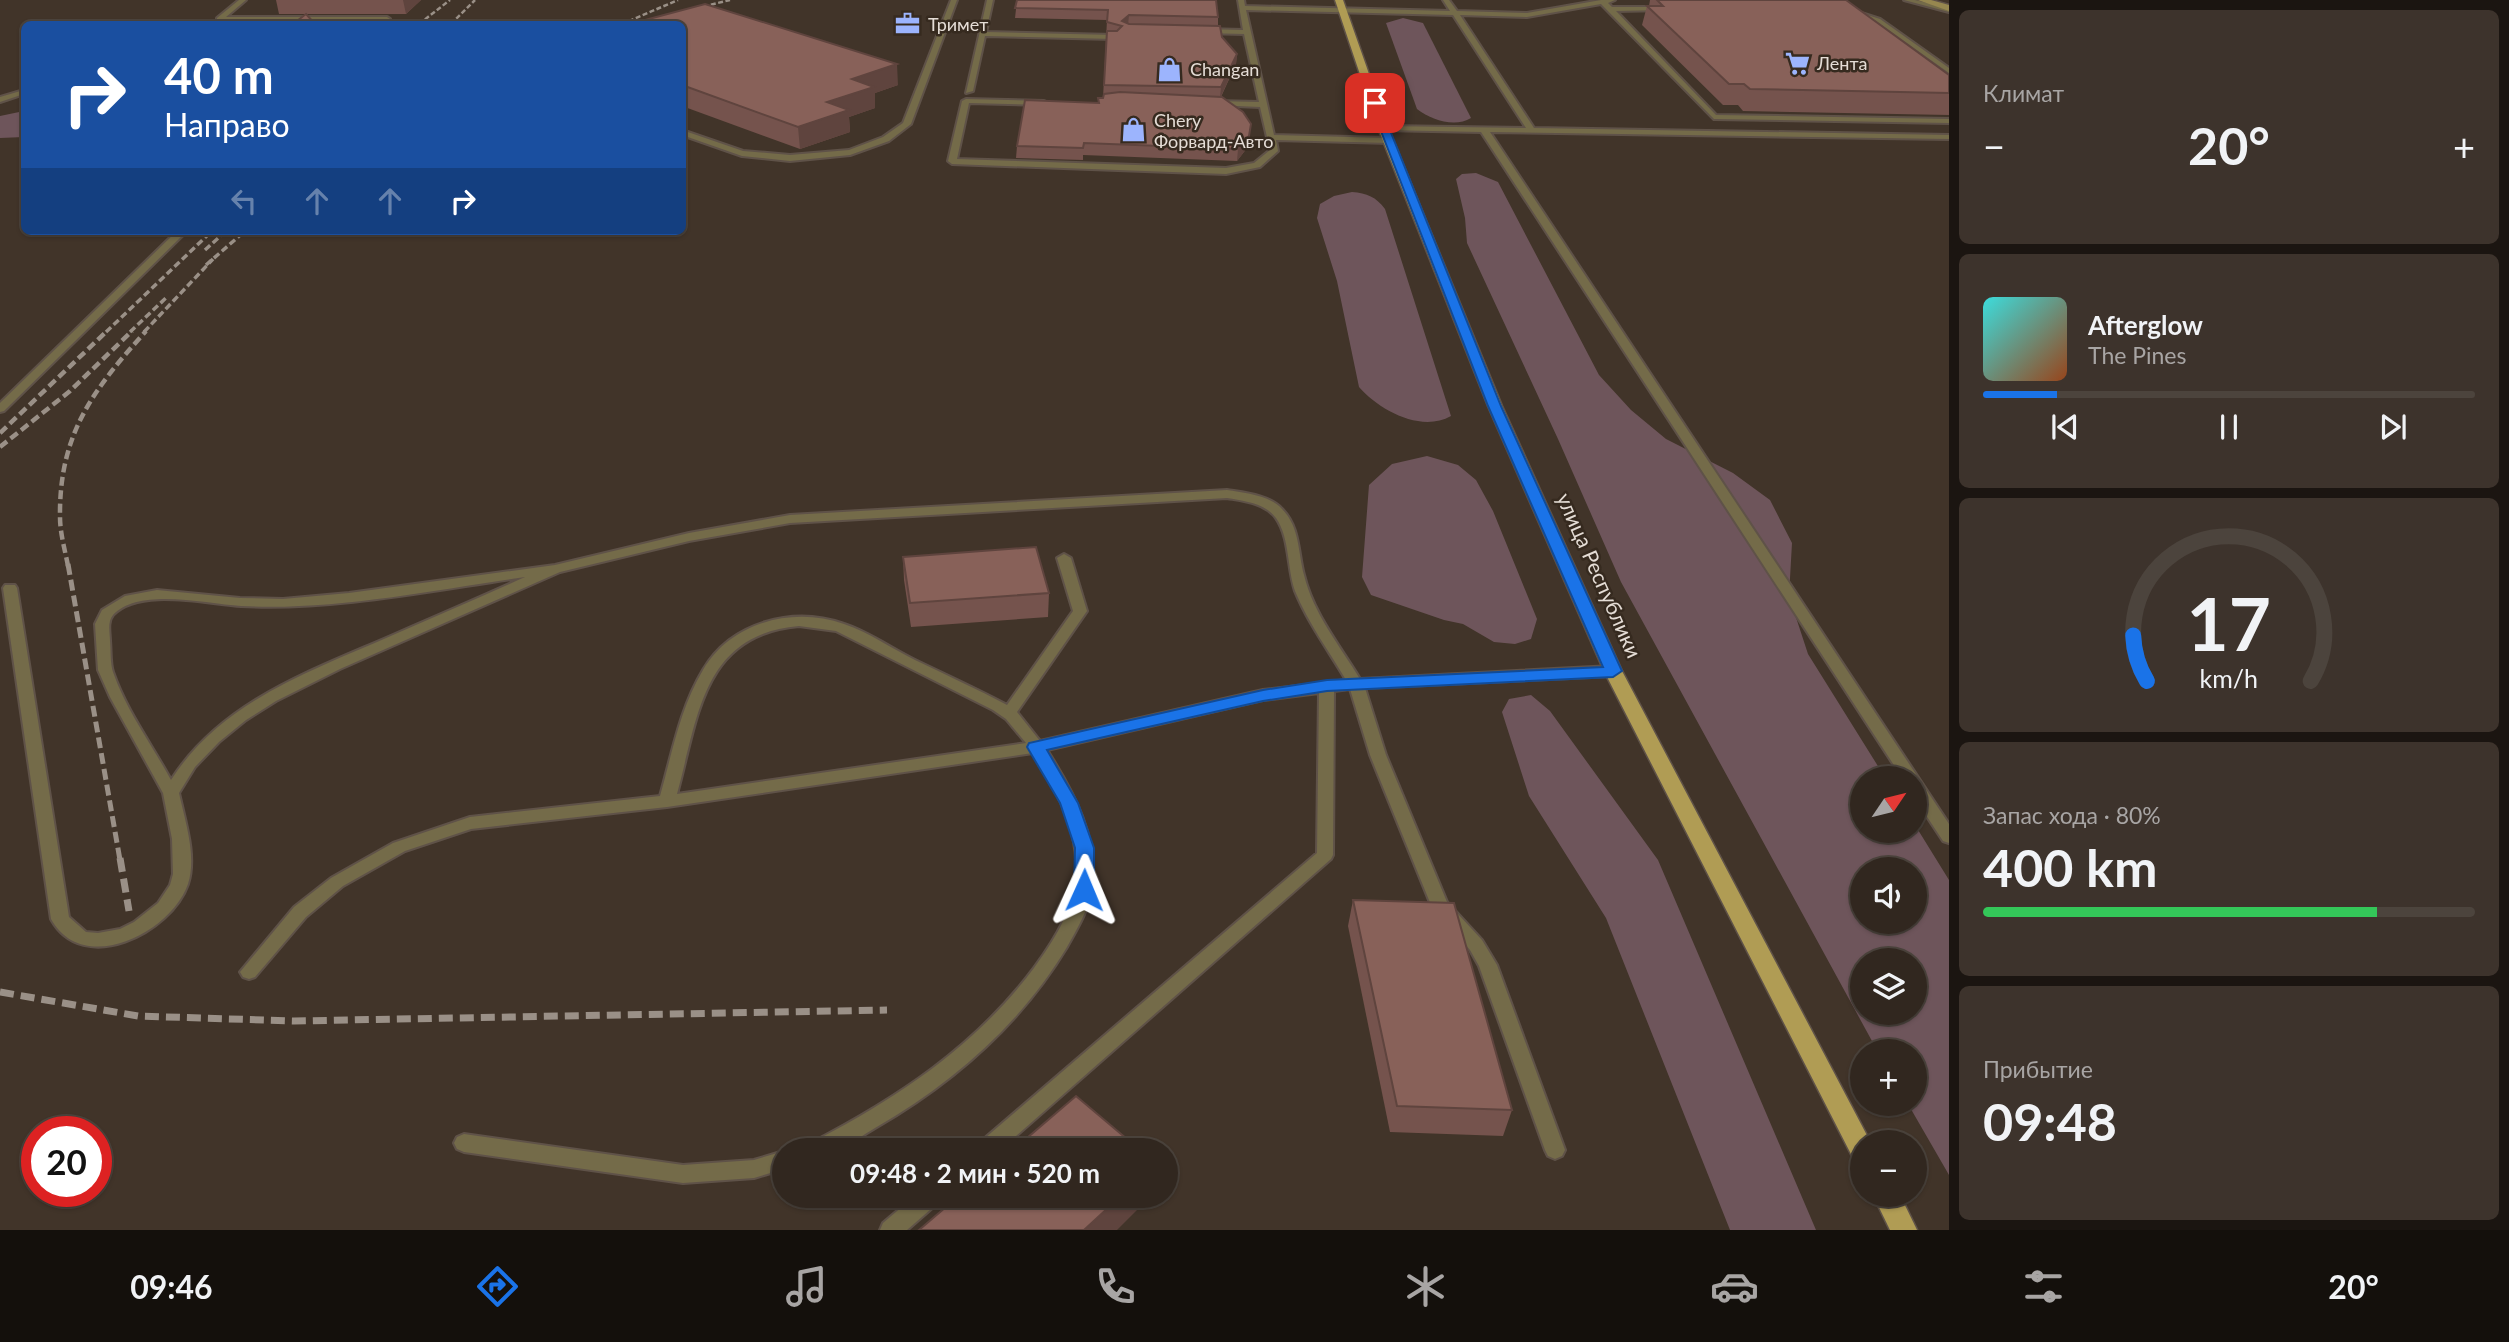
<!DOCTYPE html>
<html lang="ru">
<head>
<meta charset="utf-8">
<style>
  :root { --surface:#31271f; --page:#3d332c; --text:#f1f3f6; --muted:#a8a5a4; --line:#4c443d; --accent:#1a73e8 }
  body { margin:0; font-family:Lato,sans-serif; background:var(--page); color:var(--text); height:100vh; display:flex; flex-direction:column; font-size:26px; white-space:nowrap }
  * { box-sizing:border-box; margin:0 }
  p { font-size:23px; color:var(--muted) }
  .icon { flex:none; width:38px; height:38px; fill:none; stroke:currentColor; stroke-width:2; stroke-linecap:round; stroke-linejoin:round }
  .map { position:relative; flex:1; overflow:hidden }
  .side { display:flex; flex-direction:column; gap:10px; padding:10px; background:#1b1511; width:560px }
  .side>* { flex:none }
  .top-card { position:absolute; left:21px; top:21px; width:665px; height:214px; border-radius:10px; box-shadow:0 2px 5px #0004,0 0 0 2px var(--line); background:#1a4fa0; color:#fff; overflow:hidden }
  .needle { width:46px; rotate:55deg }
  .fabs { position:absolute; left:1850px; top:766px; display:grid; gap:14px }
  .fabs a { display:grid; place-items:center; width:77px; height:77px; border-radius:50%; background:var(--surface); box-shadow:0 2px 5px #0004,0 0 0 2px var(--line); font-size:35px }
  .speed { position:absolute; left:21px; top:1116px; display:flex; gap:14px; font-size:35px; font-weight:700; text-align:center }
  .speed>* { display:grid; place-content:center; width:91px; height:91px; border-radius:50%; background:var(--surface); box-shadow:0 2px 5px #0004,0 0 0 2px var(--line); line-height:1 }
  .speed .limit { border:10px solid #d22; background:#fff; color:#111 }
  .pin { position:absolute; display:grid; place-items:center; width:60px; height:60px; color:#fff; margin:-30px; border-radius:14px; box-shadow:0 4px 10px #0006 }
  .me { position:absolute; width:77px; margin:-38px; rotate:1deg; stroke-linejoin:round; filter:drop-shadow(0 0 5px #0008) }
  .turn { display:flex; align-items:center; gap:24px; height:147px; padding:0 28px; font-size:32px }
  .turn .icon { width:91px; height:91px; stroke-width:2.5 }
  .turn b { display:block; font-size:49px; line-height:60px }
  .lanes { display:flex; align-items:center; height:66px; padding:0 28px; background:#0003; justify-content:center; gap:35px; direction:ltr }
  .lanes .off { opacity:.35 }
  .big { font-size:52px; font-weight:700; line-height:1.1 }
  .side .card { flex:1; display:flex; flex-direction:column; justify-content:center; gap:10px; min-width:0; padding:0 24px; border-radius:10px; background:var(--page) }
  .side .dial { align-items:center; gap:0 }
  .dial svg { height:182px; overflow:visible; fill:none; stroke:var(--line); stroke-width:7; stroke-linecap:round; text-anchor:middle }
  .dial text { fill:var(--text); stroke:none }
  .song { display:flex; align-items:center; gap:21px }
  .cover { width:84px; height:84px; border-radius:10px; background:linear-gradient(135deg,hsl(180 70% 55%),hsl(20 70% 35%)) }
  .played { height:7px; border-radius:4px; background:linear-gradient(90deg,var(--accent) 15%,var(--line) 15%) }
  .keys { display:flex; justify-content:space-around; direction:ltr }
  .heat { display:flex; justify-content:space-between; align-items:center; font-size:38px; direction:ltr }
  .charge { height:10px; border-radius:5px; background:linear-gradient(90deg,#34c759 80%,var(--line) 0) }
  .trip { position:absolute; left:772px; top:1138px; width:406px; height:70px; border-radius:35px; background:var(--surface); box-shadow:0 2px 5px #0004,0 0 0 2px var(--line); font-weight:700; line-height:70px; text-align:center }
  .tabs { display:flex; height:112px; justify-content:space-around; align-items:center; background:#14100c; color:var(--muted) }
  .tabs .icon { width:49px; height:49px }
  .tabs .selected { color:var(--accent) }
  .tabs b { font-size:32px; color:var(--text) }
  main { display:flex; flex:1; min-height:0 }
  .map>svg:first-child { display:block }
  .green { fill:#6e555b; fill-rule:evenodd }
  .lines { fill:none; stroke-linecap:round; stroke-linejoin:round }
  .service-casing { stroke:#5f5248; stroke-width:4 }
  .secondary-casing { stroke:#5f5248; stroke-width:3 }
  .primary-casing { stroke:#5f5248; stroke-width:3 }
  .service { fill:#746b49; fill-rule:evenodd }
  .secondary { fill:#96874f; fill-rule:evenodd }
  .primary { fill:#b09c54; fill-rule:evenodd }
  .rail-far4 { stroke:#9a9087; stroke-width:2.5; stroke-dasharray:5 2.5; stroke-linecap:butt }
  .rail-far3 { stroke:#9a9087; stroke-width:3.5; stroke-dasharray:7 3.5; stroke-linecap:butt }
  .rail-far2 { stroke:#9a9087; stroke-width:4.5; stroke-dasharray:9 4.5; stroke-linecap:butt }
  .rail-far1 { stroke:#9a9087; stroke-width:5; stroke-dasharray:11 5; stroke-linecap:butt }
  .rail { stroke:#9a9087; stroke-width:7; stroke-dasharray:14 7; stroke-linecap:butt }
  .wall { fill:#75534d }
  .shaded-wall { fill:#5f443e }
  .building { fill:#886159; stroke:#5f443e; stroke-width:2 }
  .route { fill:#1a73e8; stroke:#114b97; stroke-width:2 }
  .labels { text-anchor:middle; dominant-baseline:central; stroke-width:5; stroke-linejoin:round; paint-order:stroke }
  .far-poi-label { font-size:18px; fill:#e5ddd6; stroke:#362a1f; text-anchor:start }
  .street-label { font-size:21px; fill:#e5ddd6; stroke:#362a1f }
</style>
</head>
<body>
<main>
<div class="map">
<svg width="1949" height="1230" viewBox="0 0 1949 1230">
  <rect width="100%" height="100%" fill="#413429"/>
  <g class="green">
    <path d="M1403,18L1423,23L1471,118C1455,128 1431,120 1417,109L1386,23Z"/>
    <path d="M24,111V137L0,138V116Z"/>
    <path d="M1476,173L1498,182L1599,375L1631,410L1666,439L1733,473L1770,500L1792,543L1789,596L1808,654L1886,779H1862V831H1914L1915,825L1949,880V1175L1908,1104H1914V1052H1878L1621,582L1558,439L1467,243L1465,218L1456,179L1462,174ZM1862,870H1914V922H1862ZM1862,961H1914V1013H1862Z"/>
    <path d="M1352,192C1367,193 1376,197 1385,209L1451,416C1421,433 1379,410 1359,387L1337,281L1317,218L1320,204L1334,196Z"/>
    <path d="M1427,456L1458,465L1476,480L1493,511L1537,619L1531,639L1515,644L1494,642L1463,624L1444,620L1371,595L1362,577L1369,485L1392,464Z"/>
    <path d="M1531,695L1550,711L1658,860L1816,1230H1730L1606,918L1529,796L1502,712L1509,699Z"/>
  </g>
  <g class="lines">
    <defs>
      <g id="service">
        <path d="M239,0H246L226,17H387L390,19L385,24H379L381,21L217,20V18Z"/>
        <path d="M951,0H957L911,124L889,141L850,155L790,161L742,156L682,135V130L743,151L790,155L849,150L883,137L903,123Z"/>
        <path d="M987,0H993L986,32L1115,35L1119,37L1115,39L985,36L973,91L966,93Z"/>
        <path d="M1238,0H1244L1245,6L1450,11L1443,0H1449L1457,11L1527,13L1601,0H1615L1608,3L1612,7H1664L1666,10L1616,11L1716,115L1949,119V123L1714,119L1601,4L1527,17L1460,15L1534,128L1949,135V139L1490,132L1949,824V843L1943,841L1914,797V779H1903L1481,132L1383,130L1379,128L1383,126L1526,128L1453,15L1246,10L1274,135L1388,138L1391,139V143L1276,140L1278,151L1260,167L1226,174L952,164L948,161L962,101L966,99L1044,101L1048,103L1044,105L969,103L957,159L1226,168L1254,163L1270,150L1260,107L1214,105L1210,103L1214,101L1259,102L1244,34L1204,33L1200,31L1204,29L1243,30Z"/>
        <path d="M1904,0H1915L1949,8V12Z"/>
        <path d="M1852,10L1880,19L1949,68V73L1876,21L1850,13Z"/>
        <path d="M24,90V94L0,102V97Z"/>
        <path d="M177,231H187L4,411L0,412V403Z"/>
        <path d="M1227,490C1245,493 1269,495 1282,509C1300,527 1298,553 1304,575C1313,613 1340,646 1360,679L1613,666L1620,671L1613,676L1365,688L1386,755L1447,902L1482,940L1497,965L1565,1150L1562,1156L1555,1159L1548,1156L1545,1150L1479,966L1470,950L1431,905L1370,755L1350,689L1334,691L1333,855L1331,859L1000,1150H975L978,1144L1317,853L1319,693L1263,700L1047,750C1073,791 1099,838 1092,889C1089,909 1077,929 1067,947C1020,1025 953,1083 875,1128C863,1135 851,1144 838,1149C829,1152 816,1150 806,1150L809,1144C896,1099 975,1047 1034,968C1055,939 1075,908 1076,871C1079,830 1055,786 1033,753L667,807L471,829L405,851L343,886L306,917L255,977L249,979L243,977L240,972L294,907L331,878L393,843L470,817L660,796C672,754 680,708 703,670C731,622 793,606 844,624C869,632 892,649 915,660C946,675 977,689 1007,705L1073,611L1057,558L1064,554L1071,558L1087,611L1017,712L1040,741L1263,690L1346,680C1329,651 1308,623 1295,591C1287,568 1290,538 1276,518C1265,503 1244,501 1227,498L790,523L689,541L560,572L340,669L276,701L246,720L219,742L195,767L179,793C185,821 197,856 188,884C171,933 83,977 51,919L3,588L5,585H15L17,588L69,917L86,932L98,933L120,929L134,922L158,903L170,885L173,874L172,839L163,793L110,697L98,670L95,624L102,610L125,596L157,590L240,598L283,599L349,593L555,565L689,533L790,515ZM525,577C481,597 437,616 393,635C311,671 222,701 171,780C152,745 126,710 113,672C110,663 111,651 110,641C110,633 107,622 113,615C139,587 207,604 241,606C333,611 434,590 525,577ZM799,626L836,631L993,710L1006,719L1026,743L677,794C698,718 702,634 799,626Z"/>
        <path d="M464,1134L683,1165L754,1160L784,1151V1169L754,1178L683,1183L464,1152L457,1149L454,1143L457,1137Z"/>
        <path d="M916,1195H942L939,1202L907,1230H880L883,1223Z"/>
      </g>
      <path id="secondary" d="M1918,0H1931L1949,5V11Z"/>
      <g id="primary">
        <path d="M1335,0H1343L1388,128L1502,406L1622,671L1871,1143H1862V1161L1853,1158L1604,671L1488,406L1378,128Z"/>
        <path d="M1873,1195H1900L1917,1230H1890Z"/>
      </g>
    </defs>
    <use href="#service" class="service-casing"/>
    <use href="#secondary" class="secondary-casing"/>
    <use href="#primary" class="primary-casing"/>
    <use href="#service" class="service"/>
    <use href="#secondary" class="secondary"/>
    <use href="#primary" class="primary"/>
    <g class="rail-far4">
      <path d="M689,10L730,0"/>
      <path d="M419,24L450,0"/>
      <path d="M451,24L475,0"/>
      <path d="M622,24L678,0"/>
    </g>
    <g class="rail-far3">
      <path d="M205,250L226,231"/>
      <path d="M206,265L245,231"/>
      <path d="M106,332L212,231"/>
      <path d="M130,332L168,296"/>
      <path d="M144,332L213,259"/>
    </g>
    <g class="rail-far2">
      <path d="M0,433L107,331"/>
      <path d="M0,447L70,391L132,331"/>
      <path d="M68,566C65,550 60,533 60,517C59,434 93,390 146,331"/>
    </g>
    <path class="rail-far1" d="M68,564L120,860"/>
    <g class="rail">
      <path d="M120,858L129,911"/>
      <path d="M0,992L138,1016L294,1021L887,1010"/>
    </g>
  </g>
  <g class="wall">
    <path d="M276,0H421L406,14H279Z"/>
    <path d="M1017,0L1218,17V26L1222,37L1237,54L1236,64L1221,97L1250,136L1247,148L1237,161L1083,155V160L1016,158L1017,146L1098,103V98H1103L1107,20L1015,18Z"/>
    <path d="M1650,0H1846L1949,75V115L1743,111L1738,105H1723L1642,25L1647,6H1649Z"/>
    <path d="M682,24L898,85L875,93V108L849,117L850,132L800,149L682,106Z"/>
    <path d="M903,557L1049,593L1048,617L911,627L904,580Z"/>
    <path d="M1353,900L1512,1110L1503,1136L1390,1132L1348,926Z"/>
  </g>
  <g class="shaded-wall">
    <path d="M403,0H421L406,14Z"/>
    <path d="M1129,15L1128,25L1122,21Z"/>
    <path d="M1237,54L1236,64L1220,98L1221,87Z"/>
    <path d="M897,64L898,85L875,93V108L849,117L850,132L800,149L798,127L852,79Z"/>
    <path d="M1251,124L1247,148L1237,161L1238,149Z"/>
    <path d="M1122,1195H1152L1117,1230H1084Z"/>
  </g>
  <g class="building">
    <path d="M1017,0H1216L1218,17L1129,15L1122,21L1129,24L1220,26L1222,37L1237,54L1221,87L1104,85L1107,31H1117L1122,26L1107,22L1108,10L1015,8Z"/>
    <path d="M1657,0H1846L1949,75V93L1750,89L1744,84H1729L1647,6H1663Z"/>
    <path d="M705,4L897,64L852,79L874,87L827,102L849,110L798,127L682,85V24H630Z"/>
    <path d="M306,14L315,24H293Z"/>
    <path d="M1120,92L1222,97L1243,112L1251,124L1249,136L1238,149L1084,143L1083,148L1017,146L1025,100L1099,103L1098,98H1103L1104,94Z"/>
    <path d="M1036,547L1049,593L910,603L903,557Z"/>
    <path d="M1353,900L1454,903L1512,1110L1397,1106Z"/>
    <path d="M1076,1096L1140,1150H1013Z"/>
    <path d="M960,1195H1122L1084,1230H919Z"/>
  </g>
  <path class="route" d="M1375,100L1379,103L1501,406L1622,671L1613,677L1327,691L1263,701L1047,750L1078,803L1094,848V890L1091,895L1084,897L1077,895L1074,890L1075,848L1060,803L1027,747L1029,743L1263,690L1327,680L1603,667L1488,406L1370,103Z"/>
  <defs>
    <symbol id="office-bare" viewBox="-9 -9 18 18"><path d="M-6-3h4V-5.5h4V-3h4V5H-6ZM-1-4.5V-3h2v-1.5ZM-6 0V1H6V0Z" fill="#9cb4fd" stroke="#362a1f" stroke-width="2.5" paint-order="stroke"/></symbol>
    <symbol id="supermarket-bare" viewBox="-9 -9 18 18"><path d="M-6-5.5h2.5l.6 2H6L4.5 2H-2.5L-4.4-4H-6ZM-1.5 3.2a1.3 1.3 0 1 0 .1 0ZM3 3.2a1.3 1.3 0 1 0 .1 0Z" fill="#9cb4fd" stroke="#362a1f" stroke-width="2.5" paint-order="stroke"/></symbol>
    <symbol id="shop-bare" viewBox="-9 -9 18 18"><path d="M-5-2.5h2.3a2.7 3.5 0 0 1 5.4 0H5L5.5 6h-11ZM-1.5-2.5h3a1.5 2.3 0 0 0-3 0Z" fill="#9cb4fd" stroke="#362a1f" stroke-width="2.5" paint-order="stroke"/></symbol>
  </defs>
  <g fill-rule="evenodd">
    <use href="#office-bare" x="890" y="6" width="35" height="35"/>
    <use href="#supermarket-bare" x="1780" y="46" width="35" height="35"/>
    <use href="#shop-bare" x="1152" y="52" width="35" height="35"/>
    <use href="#shop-bare" x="1116" y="112" width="35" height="35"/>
  </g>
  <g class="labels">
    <g class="far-poi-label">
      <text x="928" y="24">Тримет</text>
      <text x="1817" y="63">Лента</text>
      <text x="1190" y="69">Changan</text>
      <text x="1154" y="120">Chery<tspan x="1154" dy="21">Форвард-Авто</tspan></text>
    </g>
    <g class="street-label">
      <text transform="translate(1600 575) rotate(66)">улица Республики</text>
    </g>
  </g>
</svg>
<div class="fabs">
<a><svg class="needle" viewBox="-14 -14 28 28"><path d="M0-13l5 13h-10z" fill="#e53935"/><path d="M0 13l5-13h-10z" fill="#a8a5a4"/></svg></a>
<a><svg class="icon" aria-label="sound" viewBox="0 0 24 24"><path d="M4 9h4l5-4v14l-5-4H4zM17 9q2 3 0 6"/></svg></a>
<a><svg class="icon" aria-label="layers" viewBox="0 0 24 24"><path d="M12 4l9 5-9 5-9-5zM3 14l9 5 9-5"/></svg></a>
<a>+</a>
<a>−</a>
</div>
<div class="speed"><div class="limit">20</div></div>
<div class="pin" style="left:1375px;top:103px;background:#d93025"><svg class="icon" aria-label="arrive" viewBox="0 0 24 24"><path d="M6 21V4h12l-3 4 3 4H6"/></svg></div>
<svg class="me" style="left:1084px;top:890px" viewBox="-20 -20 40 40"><path d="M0-17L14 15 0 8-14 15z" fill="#1a73e8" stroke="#fff" stroke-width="4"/></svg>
<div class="trip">09:48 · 2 мин · 520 m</div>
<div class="top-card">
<div class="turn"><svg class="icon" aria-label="right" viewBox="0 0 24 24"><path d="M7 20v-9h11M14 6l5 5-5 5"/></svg><div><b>40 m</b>Направо</div></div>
<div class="lanes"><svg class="icon off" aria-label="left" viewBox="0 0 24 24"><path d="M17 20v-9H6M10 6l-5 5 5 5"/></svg><svg class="icon off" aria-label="ahead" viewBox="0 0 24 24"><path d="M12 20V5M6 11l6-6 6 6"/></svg><svg class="icon off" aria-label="ahead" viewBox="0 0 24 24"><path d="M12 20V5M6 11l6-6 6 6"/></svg><svg class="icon" aria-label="right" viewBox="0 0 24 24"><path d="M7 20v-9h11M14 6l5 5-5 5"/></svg></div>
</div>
</div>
<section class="side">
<div class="card"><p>Климат</p>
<div class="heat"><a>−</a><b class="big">20°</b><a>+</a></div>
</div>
<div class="card">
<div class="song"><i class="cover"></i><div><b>Afterglow</b><p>The Pines</p></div></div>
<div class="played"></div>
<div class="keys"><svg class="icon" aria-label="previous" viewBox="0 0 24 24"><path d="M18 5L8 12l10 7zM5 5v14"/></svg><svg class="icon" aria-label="pause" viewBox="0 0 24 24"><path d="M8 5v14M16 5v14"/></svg><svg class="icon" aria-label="next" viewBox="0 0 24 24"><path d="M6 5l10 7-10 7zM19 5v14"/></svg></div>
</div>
<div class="card dial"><svg viewBox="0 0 100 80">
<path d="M14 69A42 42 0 1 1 86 69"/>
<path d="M14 69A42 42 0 0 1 8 49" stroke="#1a73e8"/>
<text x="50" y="56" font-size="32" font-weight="700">17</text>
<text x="50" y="72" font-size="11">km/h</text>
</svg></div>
<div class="card"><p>Запас хода · 80%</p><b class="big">400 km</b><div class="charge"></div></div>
<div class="card"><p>Прибытие</p><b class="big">09:48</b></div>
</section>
</main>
<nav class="tabs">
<b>09:46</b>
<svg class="icon selected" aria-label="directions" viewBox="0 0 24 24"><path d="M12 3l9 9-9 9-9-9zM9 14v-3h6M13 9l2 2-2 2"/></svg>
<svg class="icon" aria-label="music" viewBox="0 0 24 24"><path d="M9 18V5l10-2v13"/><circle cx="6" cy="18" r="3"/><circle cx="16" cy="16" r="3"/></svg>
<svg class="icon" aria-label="phone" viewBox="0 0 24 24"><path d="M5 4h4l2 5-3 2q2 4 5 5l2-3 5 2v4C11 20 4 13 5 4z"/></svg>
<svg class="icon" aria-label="climate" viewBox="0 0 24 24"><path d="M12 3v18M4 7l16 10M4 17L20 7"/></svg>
<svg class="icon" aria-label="car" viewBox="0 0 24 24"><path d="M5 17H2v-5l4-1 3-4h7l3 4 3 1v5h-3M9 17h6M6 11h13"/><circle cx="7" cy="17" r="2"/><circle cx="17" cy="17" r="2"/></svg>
<svg class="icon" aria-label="filters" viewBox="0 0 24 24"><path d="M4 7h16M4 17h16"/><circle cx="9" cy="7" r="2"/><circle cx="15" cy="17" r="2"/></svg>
<b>20°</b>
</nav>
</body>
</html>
